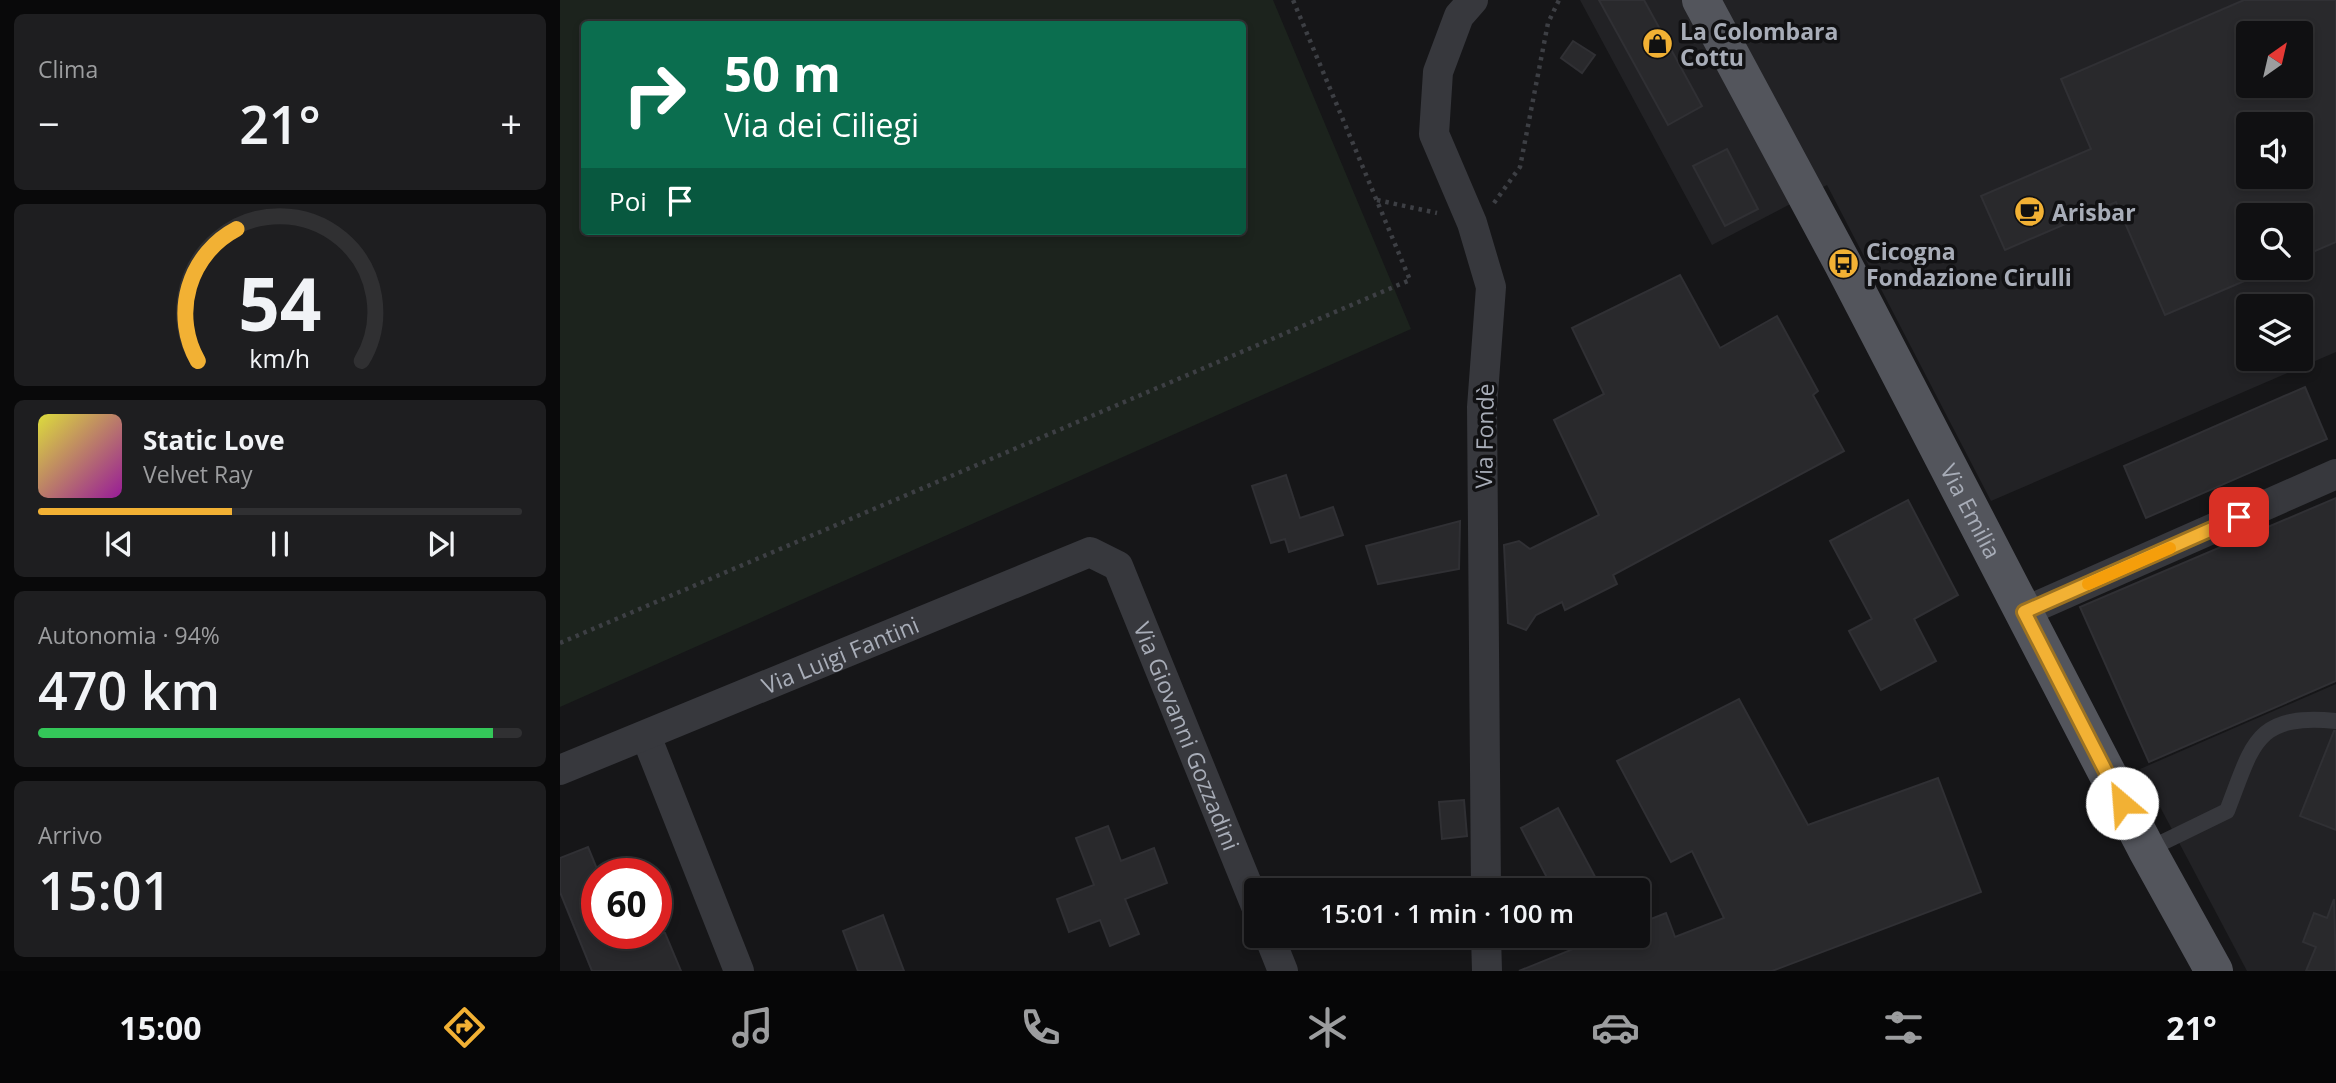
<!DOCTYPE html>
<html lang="it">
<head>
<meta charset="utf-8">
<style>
  :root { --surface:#101012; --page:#1e1e20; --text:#f1f3f6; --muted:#9c9d9f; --line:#303032; --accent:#f2b134 }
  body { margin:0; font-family:"Open Sans",sans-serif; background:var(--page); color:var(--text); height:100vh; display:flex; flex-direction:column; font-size:26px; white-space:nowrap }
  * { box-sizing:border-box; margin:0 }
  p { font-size:23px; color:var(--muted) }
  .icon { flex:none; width:38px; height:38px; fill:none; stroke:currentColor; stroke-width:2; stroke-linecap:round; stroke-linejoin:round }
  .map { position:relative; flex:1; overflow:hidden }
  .panel { display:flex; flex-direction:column; gap:14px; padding:14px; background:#09090a; width:560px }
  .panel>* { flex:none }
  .hud { position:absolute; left:21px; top:21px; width:665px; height:214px; border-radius:7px; box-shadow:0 4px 10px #0003,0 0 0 2px var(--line); background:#0b6e4f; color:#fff; overflow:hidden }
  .needle { width:46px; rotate:34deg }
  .fabs { position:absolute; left:1676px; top:21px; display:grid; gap:14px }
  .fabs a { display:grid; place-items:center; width:77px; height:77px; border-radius:7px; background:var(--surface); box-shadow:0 4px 10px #0003,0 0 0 2px var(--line); font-size:35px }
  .speed { position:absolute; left:21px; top:858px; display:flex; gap:14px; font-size:35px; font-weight:700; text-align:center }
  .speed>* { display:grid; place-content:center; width:91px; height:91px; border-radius:50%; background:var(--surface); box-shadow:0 4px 10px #0003,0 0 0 2px var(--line); line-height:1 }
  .speed .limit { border:10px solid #d22; background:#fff; color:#111 }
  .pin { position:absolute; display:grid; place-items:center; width:60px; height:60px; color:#fff; margin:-30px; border-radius:14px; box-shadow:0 4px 10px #0006 }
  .me { position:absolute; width:77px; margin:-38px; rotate:333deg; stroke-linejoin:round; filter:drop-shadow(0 0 5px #0008) }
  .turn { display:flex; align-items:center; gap:24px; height:147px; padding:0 28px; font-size:32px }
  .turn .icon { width:91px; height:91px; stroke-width:2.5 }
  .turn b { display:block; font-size:49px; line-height:60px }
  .then { display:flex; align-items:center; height:66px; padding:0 28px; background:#0003; gap:14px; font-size:26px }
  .big { font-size:52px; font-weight:600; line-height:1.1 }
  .panel .card { flex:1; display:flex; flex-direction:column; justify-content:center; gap:10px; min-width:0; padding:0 24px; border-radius:10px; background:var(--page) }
  .panel .dial { align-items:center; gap:0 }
  .dial svg { height:182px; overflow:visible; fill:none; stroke:var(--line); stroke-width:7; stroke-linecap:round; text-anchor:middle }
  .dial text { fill:var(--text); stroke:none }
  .song { display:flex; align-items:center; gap:21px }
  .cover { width:84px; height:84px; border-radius:10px; background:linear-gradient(135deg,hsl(60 70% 55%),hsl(300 70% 35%)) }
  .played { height:7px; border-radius:4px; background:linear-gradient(90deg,var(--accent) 40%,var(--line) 40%) }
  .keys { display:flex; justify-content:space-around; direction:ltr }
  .heat { display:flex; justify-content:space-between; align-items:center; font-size:38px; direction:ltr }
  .charge { height:10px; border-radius:5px; background:linear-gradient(90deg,#34c759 94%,var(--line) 0) }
  .trip { position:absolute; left:684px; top:878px; width:406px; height:70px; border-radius:7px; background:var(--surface); box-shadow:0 4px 10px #0003,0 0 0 2px var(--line); font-weight:600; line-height:70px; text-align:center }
  .tab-bar { display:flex; height:112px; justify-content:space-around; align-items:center; background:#060607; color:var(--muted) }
  .tab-bar .icon { width:49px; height:49px }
  .tab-bar .current { color:var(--accent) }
  .tab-bar b { font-size:32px; color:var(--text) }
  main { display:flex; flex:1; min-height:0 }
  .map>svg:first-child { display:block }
  .built { fill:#222225; fill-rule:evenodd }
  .green { fill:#1c231d; fill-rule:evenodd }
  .building { fill:#29292c; stroke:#303034; stroke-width:2; fill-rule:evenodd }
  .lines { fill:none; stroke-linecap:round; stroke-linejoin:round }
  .path { stroke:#3d3f44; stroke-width:4.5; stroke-dasharray:3.5 5; stroke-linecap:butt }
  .service { stroke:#37383d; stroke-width:16 }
  .minor { stroke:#37383d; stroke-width:30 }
  .primary { stroke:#53555c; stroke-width:38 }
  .route-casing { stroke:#9d7322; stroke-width:18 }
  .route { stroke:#f2b134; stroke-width:12 }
  .slow { stroke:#f59e0b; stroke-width:12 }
  .labels { text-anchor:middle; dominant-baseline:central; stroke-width:7; stroke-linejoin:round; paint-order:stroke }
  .poi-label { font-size:23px; font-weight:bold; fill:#a8adb8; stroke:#111113; text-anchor:start }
  .street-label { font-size:23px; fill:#a8adb8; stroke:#111113 }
</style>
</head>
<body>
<main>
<section class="panel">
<div class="card"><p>Clima</p>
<div class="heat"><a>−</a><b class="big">21°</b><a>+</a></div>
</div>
<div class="card dial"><svg viewBox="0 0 100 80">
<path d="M14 69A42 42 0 1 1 86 69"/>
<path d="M14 69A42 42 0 0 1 31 11" stroke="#f2b134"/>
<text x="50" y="56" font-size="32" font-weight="700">54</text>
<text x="50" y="72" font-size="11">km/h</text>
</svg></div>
<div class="card">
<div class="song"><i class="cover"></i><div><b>Static Love</b><p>Velvet Ray</p></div></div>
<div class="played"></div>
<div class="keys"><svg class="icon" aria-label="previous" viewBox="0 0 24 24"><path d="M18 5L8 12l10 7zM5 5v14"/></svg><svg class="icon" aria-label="pause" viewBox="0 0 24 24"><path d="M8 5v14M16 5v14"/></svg><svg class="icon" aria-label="next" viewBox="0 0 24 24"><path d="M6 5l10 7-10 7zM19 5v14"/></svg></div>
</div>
<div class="card"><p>Autonomia · 94%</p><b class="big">470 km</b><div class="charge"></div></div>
<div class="card"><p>Arrivo</p><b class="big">15:01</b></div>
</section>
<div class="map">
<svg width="1776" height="971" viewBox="0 0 1776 971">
  <rect width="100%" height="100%" fill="#161618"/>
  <g class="built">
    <path d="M1020,0H1776V352L1431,501L1267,185L1152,245ZM1689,33H1741V86H1689ZM1689,124H1741V177H1689ZM1689,215H1741V268H1689ZM1689,306H1741V359H1689Z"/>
    <path d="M1776,684V971H1687L1580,769Z"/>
  </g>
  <path class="green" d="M0,0H713L851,329L0,707ZM24,24H682V231H24Z"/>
  <g class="building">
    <path d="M1039,0H1084L1142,106L1108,125Z"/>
    <path d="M1684,0H1776V242L1741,257V215H1689V279L1605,315L1556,202L1445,250L1421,196L1531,149L1501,79ZM1689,33H1741V86H1689ZM1689,124H1741V177H1689Z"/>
    <path d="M1013,41L1035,55L1022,73L1001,58Z"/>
    <path d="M1167,149L1198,209L1165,226L1133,166Z"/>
    <path d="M1120,275L1160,348L1217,316L1258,391L1253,395L1284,451L1053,575L1057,584L1005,610L1002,602L976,615L966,630L948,623L944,545L959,541L970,549L1039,515L994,420L1044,394L1012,328Z"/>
    <path d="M1745,387L1767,439L1586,518L1564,466Z"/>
    <path d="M726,475L740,518L773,507L783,535L729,552L725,539L711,543L692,486Z"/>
    <path d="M1776,498V681L1589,762L1520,607Z"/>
    <path d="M1348,500L1398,595L1354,619L1376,661L1321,690L1289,631L1312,619L1270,541Z"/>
    <path d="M900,521L899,569L818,584L806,546Z"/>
    <path d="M1179,699L1248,825L1378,778L1421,892L1212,971H959L1045,936H1078V924L1106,913L1115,937L1164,918L1132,851L1111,862L1057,761Z"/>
    <path d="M1774,731H1776V830L1740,816Z"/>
    <path d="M904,800L907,836L882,839L879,802Z"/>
    <path d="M998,808L1039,884L1025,891H994L961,828Z"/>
    <path d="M548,826L561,861L594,848L607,883L565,899L579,934L550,946L540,920L509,932L497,899L534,885L516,838Z"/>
    <path d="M28,847L37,869V933H105L121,971H32L0,892V858Z"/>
    <path d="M1774,899L1776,971H1746L1756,947L1743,942L1754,913L1767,918Z"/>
    <path d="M323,915L344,971H298L283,931Z"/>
  </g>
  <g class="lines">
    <g class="path">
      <path d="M817,200L877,213"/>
      <path d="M934,203L960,167L988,23L999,0"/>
      <path d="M0,643L850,280L733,0"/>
    </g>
    <path class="service" d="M1587,850L1667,811C1693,745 1694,713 1776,721"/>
    <g class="minor">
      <path d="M913,0L899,16L878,72L874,134L912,223L931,287L922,407L926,891"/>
      <path d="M1464,612L1776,474"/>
      <path d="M86,736L179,971"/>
      <path id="s1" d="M0,770L530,552L558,566L696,906"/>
      <path d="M709,936L723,971"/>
      <path d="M926,936L927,971"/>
    </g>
    <path class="primary" id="s2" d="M1141,0L1283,264L1587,850L1654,971"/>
  </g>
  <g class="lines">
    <defs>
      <path id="route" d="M1562,803L1464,612L1679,517"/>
    </defs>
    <use href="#route" class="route-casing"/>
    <use href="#route" class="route"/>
    <path class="slow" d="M1528,584L1610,548"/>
  </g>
  <defs>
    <symbol id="shop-disc" viewBox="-11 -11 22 22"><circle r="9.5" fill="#f2b134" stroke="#111113"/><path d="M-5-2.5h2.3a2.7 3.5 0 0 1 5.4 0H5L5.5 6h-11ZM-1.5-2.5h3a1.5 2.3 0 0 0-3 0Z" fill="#111"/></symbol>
    <symbol id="cafe-disc" viewBox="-11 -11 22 22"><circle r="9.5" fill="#f2b134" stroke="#111113"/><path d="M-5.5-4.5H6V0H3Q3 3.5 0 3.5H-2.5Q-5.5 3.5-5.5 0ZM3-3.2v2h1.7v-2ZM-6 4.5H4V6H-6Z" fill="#111"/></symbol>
    <symbol id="bus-disc" viewBox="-11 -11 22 22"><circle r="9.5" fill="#f2b134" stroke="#111113"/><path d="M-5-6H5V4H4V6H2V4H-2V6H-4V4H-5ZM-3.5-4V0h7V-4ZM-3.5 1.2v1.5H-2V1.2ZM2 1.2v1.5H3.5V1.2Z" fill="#111"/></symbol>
  </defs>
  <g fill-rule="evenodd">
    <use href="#shop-disc" x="1080" y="26" width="35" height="35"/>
    <use href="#cafe-disc" x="1452" y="194" width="35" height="35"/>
    <use href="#bus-disc" x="1266" y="246" width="35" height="35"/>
  </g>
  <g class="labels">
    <g class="poi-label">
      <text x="1120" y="31">La Colombara<tspan x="1120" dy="26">Cottu</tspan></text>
      <text x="1492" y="212">Arisbar</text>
      <text x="1306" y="251">Cicogna<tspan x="1306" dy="26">Fondazione Cirulli</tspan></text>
    </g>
    <g class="street-label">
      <text transform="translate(924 436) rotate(-89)">Via Fondè</text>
      <text stroke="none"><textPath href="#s2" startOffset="578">Via Emilia</textPath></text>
      <text stroke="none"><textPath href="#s1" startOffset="303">Via Luigi Fantini</textPath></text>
      <text stroke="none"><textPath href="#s1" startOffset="788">Via Giovanni Gozzadini</textPath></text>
    </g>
  </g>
</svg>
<div class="fabs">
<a><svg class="needle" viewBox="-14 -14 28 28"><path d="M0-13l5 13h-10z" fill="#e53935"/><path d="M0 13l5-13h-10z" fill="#9c9d9f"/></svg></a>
<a><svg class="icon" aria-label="sound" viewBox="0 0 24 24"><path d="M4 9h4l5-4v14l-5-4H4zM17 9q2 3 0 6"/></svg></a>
<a><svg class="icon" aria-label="search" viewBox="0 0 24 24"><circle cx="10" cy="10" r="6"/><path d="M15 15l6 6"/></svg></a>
<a><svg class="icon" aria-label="layers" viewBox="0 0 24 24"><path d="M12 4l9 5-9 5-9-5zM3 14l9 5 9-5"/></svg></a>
</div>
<div class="speed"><div class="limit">60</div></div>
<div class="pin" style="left:1679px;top:517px;background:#d93025"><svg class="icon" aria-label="arrive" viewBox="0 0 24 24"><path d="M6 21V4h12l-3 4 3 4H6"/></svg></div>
<svg class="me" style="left:1562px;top:803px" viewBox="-20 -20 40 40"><circle r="19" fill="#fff"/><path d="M0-13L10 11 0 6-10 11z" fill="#f2b134"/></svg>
<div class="trip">15:01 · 1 min · 100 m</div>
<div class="hud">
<div class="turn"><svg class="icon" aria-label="right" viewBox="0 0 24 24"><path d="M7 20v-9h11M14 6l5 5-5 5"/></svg><div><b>50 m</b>Via dei Ciliegi</div></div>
<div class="then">Poi<svg class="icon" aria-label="arrive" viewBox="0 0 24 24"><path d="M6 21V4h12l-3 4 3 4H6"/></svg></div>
</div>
</div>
</main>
<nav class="tab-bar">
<b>15:00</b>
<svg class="icon current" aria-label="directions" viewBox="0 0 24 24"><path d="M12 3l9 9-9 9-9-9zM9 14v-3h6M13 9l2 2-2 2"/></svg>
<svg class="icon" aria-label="music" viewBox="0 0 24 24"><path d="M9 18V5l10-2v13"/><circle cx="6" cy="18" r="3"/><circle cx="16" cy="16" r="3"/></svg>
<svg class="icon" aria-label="phone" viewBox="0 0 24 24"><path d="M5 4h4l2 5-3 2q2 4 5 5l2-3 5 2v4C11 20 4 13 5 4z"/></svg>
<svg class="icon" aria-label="climate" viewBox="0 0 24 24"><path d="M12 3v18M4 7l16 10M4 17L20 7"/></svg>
<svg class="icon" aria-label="car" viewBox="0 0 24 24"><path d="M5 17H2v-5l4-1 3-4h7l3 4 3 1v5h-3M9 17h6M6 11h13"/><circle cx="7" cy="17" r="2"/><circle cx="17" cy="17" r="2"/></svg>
<svg class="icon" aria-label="filters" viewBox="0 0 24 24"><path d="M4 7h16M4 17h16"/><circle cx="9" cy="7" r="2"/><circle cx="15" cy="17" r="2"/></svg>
<b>21°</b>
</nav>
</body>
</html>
